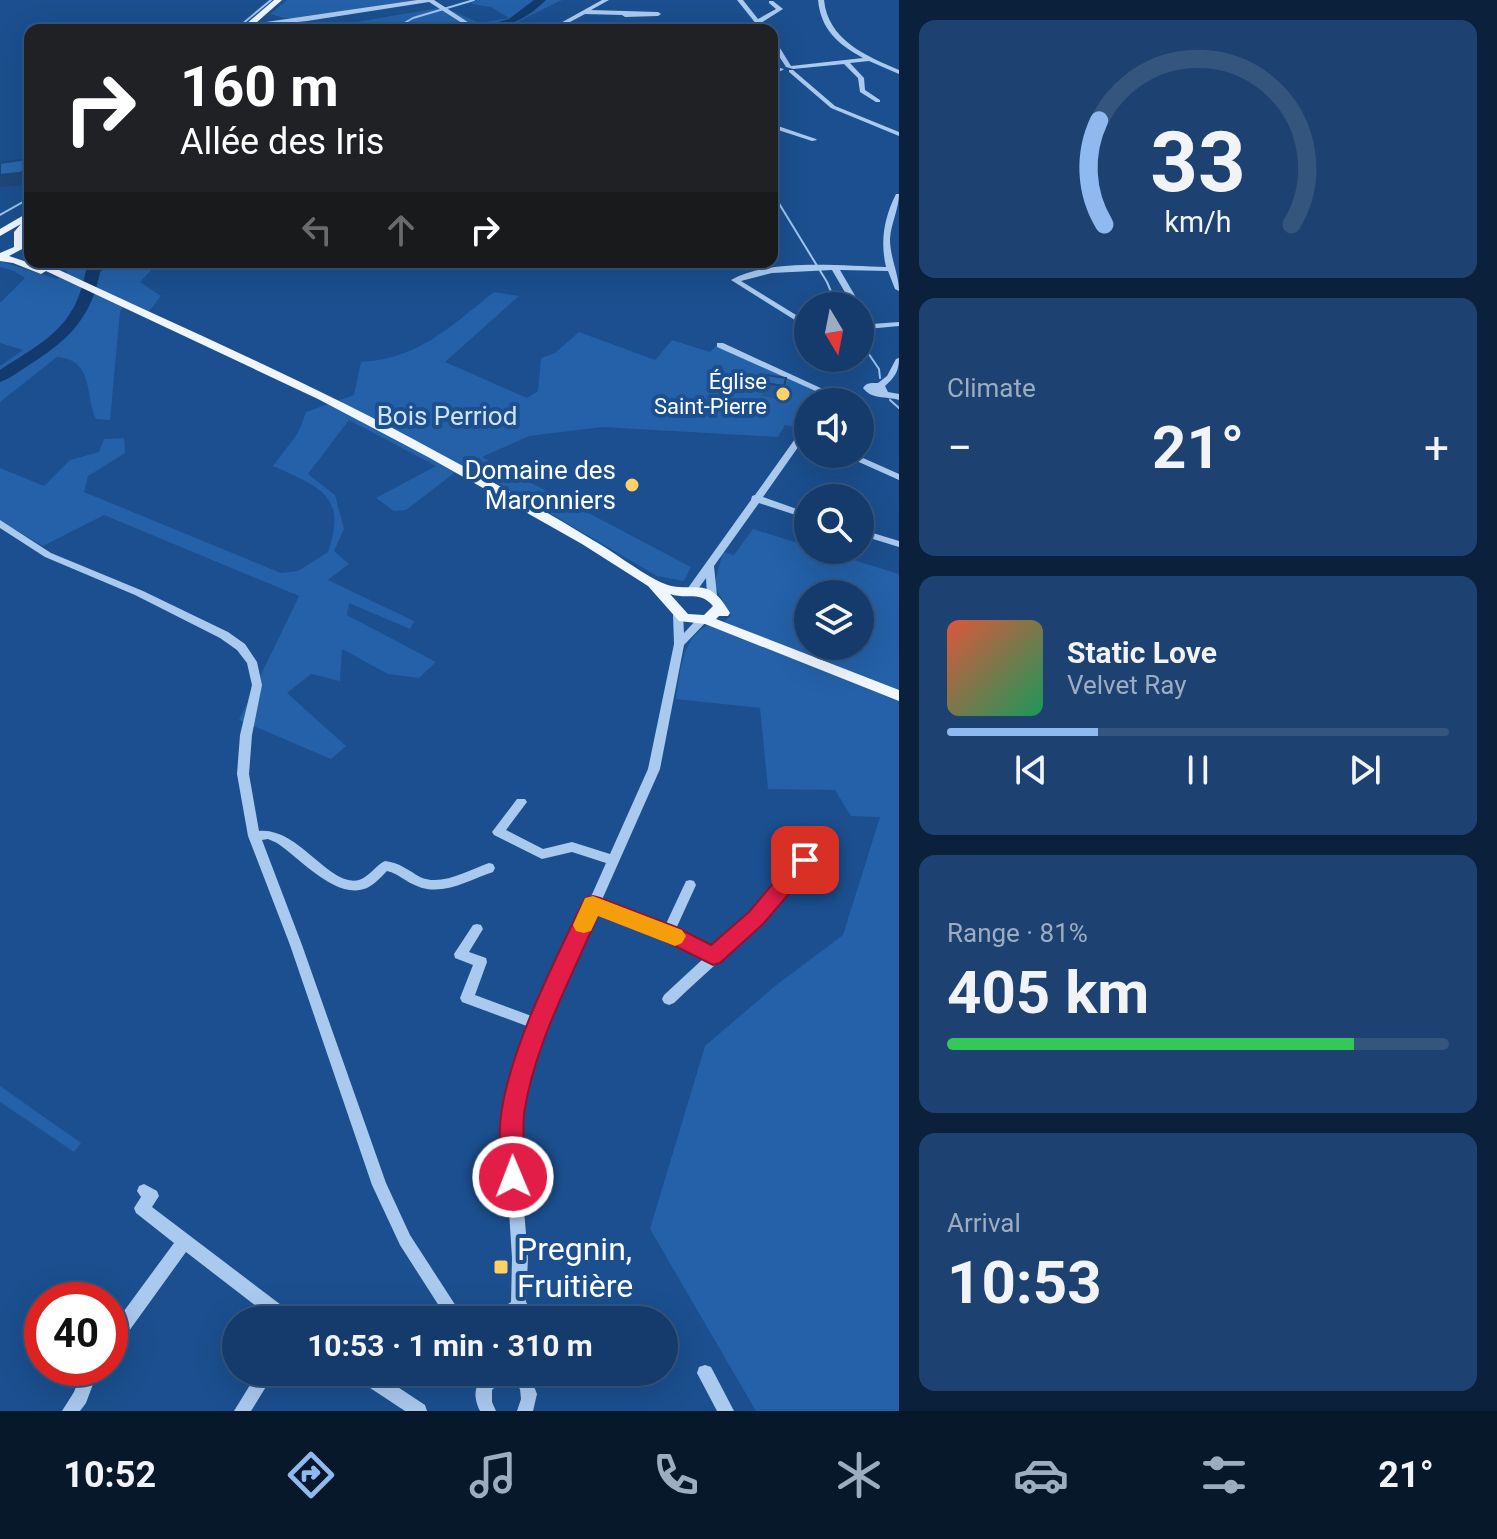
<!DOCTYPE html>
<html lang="en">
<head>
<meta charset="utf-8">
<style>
  :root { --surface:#143b6b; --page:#1d4271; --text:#f1f3f6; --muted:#9dadc1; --line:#33557e; --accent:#90b9f0 }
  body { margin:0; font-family:Roboto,sans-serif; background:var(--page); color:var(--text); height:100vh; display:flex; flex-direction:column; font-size:30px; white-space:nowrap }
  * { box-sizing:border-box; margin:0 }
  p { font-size:26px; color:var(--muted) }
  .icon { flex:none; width:44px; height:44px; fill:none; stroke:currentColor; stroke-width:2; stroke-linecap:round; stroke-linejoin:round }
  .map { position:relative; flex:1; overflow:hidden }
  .side { display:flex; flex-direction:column; gap:20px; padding:20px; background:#0b203b; width:598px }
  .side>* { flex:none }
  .guide { position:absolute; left:24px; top:24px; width:754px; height:244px; border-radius:16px; box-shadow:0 8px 32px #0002,0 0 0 2px var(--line); background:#202124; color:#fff; overflow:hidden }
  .needle { width:52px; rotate:170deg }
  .fabs { position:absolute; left:794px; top:292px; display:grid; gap:16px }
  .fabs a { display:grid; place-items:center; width:80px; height:80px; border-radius:50%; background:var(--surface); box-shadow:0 8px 32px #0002,0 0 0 2px var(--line); font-size:40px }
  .speed { position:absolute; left:24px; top:1282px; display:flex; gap:16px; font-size:40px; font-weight:700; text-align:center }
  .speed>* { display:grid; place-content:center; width:104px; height:104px; border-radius:50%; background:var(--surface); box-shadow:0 8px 32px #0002,0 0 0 2px var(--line); line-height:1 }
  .speed .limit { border:12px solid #d22; background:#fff; color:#111 }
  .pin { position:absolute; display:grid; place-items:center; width:68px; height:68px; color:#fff; margin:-34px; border-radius:16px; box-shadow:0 4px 12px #0006 }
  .me { position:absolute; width:88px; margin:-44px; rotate:359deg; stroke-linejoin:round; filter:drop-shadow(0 0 6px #0008) }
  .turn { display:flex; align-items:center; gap:28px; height:168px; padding:0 24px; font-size:36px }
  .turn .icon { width:104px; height:104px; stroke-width:2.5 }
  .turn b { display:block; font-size:56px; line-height:68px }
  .lanes { display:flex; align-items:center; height:76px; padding:0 24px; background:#0003; justify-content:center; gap:40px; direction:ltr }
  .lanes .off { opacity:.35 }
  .big { font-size:60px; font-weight:700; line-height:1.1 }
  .side .widget { flex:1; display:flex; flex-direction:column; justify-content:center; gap:12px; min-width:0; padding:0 28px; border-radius:16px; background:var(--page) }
  .side .dial { align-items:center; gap:0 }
  .dial svg { height:208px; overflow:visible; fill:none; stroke:var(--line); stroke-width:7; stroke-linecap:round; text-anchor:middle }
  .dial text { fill:var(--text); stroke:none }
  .song { display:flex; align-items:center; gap:24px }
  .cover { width:96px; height:96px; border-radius:12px; background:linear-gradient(135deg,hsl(10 70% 55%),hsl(150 70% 35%)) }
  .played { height:8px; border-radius:4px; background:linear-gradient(90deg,var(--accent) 30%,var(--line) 30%) }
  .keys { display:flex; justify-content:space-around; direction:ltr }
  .heat { display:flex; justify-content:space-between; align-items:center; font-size:44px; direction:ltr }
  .charge { height:12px; border-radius:6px; background:linear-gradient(90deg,#34c759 81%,var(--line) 0) }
  .trip { position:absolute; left:222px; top:1306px; width:456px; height:80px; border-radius:40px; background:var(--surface); box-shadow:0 8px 32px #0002,0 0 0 2px var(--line); font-weight:700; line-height:80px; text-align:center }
  .menu { display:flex; height:128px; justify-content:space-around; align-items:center; background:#08182b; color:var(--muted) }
  .menu .icon { width:56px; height:56px }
  .menu .selected { color:var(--accent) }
  .menu b { font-size:36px; color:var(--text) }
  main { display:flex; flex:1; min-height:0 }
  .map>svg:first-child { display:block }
  .green { fill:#2461a8; fill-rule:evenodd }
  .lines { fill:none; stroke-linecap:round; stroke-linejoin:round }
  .stream { stroke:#9cc4f0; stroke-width:2 }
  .river { fill:#123a6d; fill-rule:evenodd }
  .minor { fill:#a9c9ee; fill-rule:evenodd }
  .major { fill:#f0f6ff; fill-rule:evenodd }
  .wall { fill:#245895 }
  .shaded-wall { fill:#1d4779 }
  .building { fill:#2a66ad; stroke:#1d4779; stroke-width:2 }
  .route { fill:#e11d48; stroke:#92132f; stroke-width:2 }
  .slow { fill:#f59e0b }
  .poi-dot { fill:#ffd166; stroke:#1b4f8f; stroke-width:3 }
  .labels { text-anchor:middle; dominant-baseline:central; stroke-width:8; stroke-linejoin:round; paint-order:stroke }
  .far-poi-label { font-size:22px; fill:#fff; stroke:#1b4f8f; text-anchor:end }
  .park-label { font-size:26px; fill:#cfe3fa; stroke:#1b4f8f }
  .poi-label { font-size:26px; fill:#fff; stroke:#1b4f8f; text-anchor:end }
  .near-poi-label { font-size:32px; fill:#fff; stroke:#1b4f8f; text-anchor:start }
</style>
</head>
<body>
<main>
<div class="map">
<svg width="899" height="1411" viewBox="0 0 899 1411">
  <rect width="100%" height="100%" fill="#1b4f8f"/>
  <g class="green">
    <path d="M287,0H414L302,18H284L270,14Z"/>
    <path d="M477,0H562L505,28L492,30H310L444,7L479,23L509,18L491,7L471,4Z"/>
    <path d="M0,261L57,279L68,272L53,262H159L140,282L161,296L149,311L126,301L120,312L110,420L96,419C85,395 94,360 57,357L0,402V366L23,350L0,343V303L25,278L14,271L0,267Z"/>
    <path d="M494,292L519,296L445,362L527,398L538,391L541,358L555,353L579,332L655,360L672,340L710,352L716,346L835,399L830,402H808V418L800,428L785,425L778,437L602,427L529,436L482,457L691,567L684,581L657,576L466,464L406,510L394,511L376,498L436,466L349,420L308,474L335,495L344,529L334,551L349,564L328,580L414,621L410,629L349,603L347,615L436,662L419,678L388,674L342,649L340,681L311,674L287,693L346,746L331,759L239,720L299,596L104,515L43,546L16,530L0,528V468L44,486L70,460L99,452L104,439L124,438L125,453L88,476L84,492L281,573L298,571L328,552C348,495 319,487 273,466L298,433L306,412L354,395L361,362C419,359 451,326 494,292Z"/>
    <path d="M753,529L808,546V550H821L899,574V1411H756L650,1229L705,1046L775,986L843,935L880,817L851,816L835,790L768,789L760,708L676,699C680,673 682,636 709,625L718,626L731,616L714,585L723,552L734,555ZM808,594H860V646H808Z"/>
    <path d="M0,1086L81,1143L74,1152L0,1102Z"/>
  </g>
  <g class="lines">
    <g class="stream">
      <path d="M241,25L271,0"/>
      <path d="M396,28L413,18L474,0"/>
      <path d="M772,192L827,282L837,306"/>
      <path d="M0,215L30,198"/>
      <path d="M860,341L879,369L880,378"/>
      <path d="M890,400L899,408"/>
    </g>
    <g class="river">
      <path d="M534,0H546C523,23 500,30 468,30L509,19Z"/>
      <path d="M386,27H402L407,30H381Z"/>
      <path d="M97,262H114L100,272C92,316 69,340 32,363C22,369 12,378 0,382V370C46,340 75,328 86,270Z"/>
    </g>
    <g class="minor">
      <path d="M417,0H434L480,30H473L429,2L307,21L249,27L246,25Z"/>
      <path d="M602,0H609L591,10L658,12L661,14L658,16L625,17L622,15L585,14L555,30H548Z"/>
      <path d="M737,0H743L758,19L776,9L769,3V1H773L783,9L761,23L767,30H761Z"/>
      <path d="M818,0H824C828,40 866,56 899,70V74L869,61L850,63L864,78L865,90L880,100V102H876L860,92L858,78L844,64L793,69L786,67L772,45V38L775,40L791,66L863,58C838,44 821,30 818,0Z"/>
      <path d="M772,66L784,69L781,71L772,70Z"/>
      <path d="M789,70H793L835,106L899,132V136L831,108L789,72Z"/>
      <path d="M772,124L816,139L817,140L812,141L772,128Z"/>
      <path d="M896,194H899C899,209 891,223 890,239C890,258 899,274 899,291L895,289L888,271L840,270L861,306L860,307V306H853L832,270L772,273L741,281L801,318V322H798L731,280C770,258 841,266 886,267C880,241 884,218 896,194Z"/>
      <path d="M860,309H863L872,324L899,322V326L867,329L860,317Z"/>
      <path d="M717,343H723L851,402H840L717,347Z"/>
      <path d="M899,358C899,372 894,378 885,386L888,392L899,394V400C886,396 872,400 863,388C867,382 871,383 878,383L887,376L896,359Z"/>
      <path d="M808,424V433L763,497L808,513V519L759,503L714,566L717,596L716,598H708L707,596L706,578L696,592H688L687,590L688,588L751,500L752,496L755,495L805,425Z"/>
      <path d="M841,454H854L899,474V480Z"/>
      <path d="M0,520L51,553L143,591L228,632L245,644L257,662L262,685L252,735L249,774L259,831C299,827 329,888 359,880C369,877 376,865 385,861C400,863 408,870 420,877C441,887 469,870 489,863L493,864L495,868L493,872C469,880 442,897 417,886C406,882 399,874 387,871C381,877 375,884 367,888C336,901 300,858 277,843L268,839L262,840L302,945L386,1183L410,1235L465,1320H448L400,1245L372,1185L290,945L248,836L237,774L240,735L252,685L247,663L237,650L220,638L135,595L45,557L0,528Z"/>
      <path d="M860,529L899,541V547L860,535Z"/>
      <path d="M678,610L683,614L684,633L698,618H706L707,621L684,645L660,769L601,902L665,926L686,881L690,880L694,881L696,885L675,931L713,950L770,894L799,859L794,836L796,833L800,831L804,833L811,860C781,911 717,961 674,1003L669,1005L664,1003L662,999L664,995L704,958L664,937L597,911L547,1025L526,1085L519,1118V1149L528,1258L526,1302L528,1305L526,1320H490L492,1314L511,1302L512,1258L505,1149V1118L512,1085L532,1028L462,1002L460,998L473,965L455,958L454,954L473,925L477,924L481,925L483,929L469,952L486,958L487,962L475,995L537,1018L606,863L572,852L542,859L494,835L492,832L517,799H525L527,802L506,830L543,849L572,842L610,854L648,769L674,644L673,614Z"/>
      <path d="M144,1184L157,1191L159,1196L152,1207L293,1314L295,1320H274L186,1252L116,1349L110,1351V1330L174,1243L136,1213L134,1208L141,1197L137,1191L139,1186Z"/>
      <path d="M705,1365L711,1367L734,1411H717L697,1373L699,1367Z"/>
      <path d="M83,1368H99L86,1403L80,1411H62L74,1392Z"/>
      <path d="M258,1372H275L251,1411H234Z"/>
      <path d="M353,1372H375L425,1405L427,1411H405L355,1378Z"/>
      <path d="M487,1372H506L504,1378L492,1390V1402L496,1411H480C472,1394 475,1385 487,1372Z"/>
      <path d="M506,1372H527L529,1374L537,1394L533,1411H517L521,1399L520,1389L508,1378Z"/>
    </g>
    <g class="major">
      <path d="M274,0H282L248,30H239Z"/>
      <path d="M24,215L30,216V225L24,232V248L9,256L30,263V261L42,262C174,324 309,382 437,452C489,480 541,508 591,539C614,552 635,569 658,581C691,598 706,570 730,613L728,616H719L716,619L899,690V701L705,624L679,621L648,586L582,544L428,457L318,399L46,271L41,274L13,263L0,261V253L14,247V232L21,224L0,236V229ZM670,594C687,600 700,590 713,606L704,615L688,614Z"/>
    </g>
  </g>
  <path class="wall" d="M766,375L786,378L781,399L762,396Z"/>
  <path class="shaded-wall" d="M28,159L30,170V182L22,185L0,187V175Z"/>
  <g class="building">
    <path d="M28,159L29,170L19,173L0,175V163Z"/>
    <path d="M766,375L786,378L784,386L765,383Z"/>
  </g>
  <path class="route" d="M805,852L813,854L815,860L813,866L763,924L720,963L713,965L661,939L598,915C571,979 534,1045 524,1114C522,1134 525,1157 525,1177L521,1185L513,1189L505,1185L501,1177C501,1157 498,1135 501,1115C510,1048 555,960 585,898L593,896L600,898L676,927L711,945L749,912L798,854Z"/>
  <path class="slow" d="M593,896L682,930L686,936L682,943L675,946L598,916L591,931L584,933L576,931L573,925L585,898Z"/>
  <g class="poi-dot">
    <circle cx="783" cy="394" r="8"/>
    <circle cx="632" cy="485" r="8"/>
    <rect x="493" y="1259" width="16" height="16" rx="4"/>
  </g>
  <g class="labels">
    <g class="far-poi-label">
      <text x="767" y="381">Église<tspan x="767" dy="25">Saint-Pierre</tspan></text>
    </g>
    <g class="park-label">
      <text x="447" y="416">Bois Perriod</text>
    </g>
    <g class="poi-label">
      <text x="616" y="470">Domaine des<tspan x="616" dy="30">Maronniers</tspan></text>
    </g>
    <g class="near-poi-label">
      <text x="517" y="1249">Pregnin,<tspan x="517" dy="37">Fruitière</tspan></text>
    </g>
  </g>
</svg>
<div class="fabs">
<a><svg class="needle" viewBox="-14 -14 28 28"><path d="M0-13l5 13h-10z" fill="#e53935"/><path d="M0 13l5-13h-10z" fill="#9dadc1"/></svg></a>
<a><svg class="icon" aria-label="sound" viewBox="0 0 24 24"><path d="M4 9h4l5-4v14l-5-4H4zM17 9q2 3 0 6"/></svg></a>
<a><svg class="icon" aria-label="search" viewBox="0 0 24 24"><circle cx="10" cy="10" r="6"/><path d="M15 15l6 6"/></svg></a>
<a><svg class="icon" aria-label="layers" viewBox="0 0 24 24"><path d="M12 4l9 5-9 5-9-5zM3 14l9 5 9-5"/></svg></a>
</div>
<div class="speed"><div class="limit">40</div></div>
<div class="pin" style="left:805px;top:860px;background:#d93025"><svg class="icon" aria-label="arrive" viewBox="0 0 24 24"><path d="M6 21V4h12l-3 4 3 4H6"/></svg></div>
<svg class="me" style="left:513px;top:1177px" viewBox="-20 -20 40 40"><circle r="17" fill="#e11d48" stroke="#fff" stroke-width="3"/><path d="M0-11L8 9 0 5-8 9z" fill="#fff"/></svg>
<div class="trip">10:53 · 1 min · 310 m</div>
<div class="guide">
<div class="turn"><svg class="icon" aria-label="right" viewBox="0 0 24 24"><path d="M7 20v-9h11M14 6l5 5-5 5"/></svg><div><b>160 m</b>Allée des Iris</div></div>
<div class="lanes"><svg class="icon off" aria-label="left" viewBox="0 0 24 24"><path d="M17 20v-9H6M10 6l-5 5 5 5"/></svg><svg class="icon off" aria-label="ahead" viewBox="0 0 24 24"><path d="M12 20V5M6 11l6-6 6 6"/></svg><svg class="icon" aria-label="right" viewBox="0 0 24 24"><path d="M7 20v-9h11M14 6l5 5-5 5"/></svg></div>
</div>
</div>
<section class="side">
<div class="widget dial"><svg viewBox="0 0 100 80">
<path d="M14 69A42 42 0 1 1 86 69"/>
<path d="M14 69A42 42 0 0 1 12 29" stroke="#90b9f0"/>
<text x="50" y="56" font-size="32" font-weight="700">33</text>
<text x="50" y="72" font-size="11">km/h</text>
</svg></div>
<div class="widget"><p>Climate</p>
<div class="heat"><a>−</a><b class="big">21°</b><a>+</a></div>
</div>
<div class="widget">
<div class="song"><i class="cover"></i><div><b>Static Love</b><p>Velvet Ray</p></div></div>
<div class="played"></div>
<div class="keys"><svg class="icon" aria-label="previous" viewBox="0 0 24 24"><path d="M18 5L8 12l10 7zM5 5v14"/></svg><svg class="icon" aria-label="pause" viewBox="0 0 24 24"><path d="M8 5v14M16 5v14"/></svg><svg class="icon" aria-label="next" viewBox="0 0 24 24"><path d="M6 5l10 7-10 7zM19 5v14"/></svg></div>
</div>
<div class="widget"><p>Range · 81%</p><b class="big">405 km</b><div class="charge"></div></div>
<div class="widget"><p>Arrival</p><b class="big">10:53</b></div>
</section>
</main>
<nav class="menu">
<b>10:52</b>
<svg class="icon selected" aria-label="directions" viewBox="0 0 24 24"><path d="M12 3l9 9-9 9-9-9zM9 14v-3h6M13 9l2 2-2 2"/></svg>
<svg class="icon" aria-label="music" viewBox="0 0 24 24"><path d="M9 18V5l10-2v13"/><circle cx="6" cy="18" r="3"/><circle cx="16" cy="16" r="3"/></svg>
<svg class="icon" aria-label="phone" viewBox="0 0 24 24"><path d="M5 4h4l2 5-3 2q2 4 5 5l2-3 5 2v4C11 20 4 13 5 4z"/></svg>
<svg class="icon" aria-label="climate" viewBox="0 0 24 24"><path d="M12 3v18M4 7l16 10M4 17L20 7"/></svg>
<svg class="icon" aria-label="car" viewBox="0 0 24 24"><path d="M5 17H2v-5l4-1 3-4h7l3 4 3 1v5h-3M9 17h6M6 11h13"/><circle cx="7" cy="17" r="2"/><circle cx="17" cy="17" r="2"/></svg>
<svg class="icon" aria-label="filters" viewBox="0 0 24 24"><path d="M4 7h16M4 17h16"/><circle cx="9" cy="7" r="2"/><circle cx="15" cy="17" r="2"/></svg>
<b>21°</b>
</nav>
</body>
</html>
